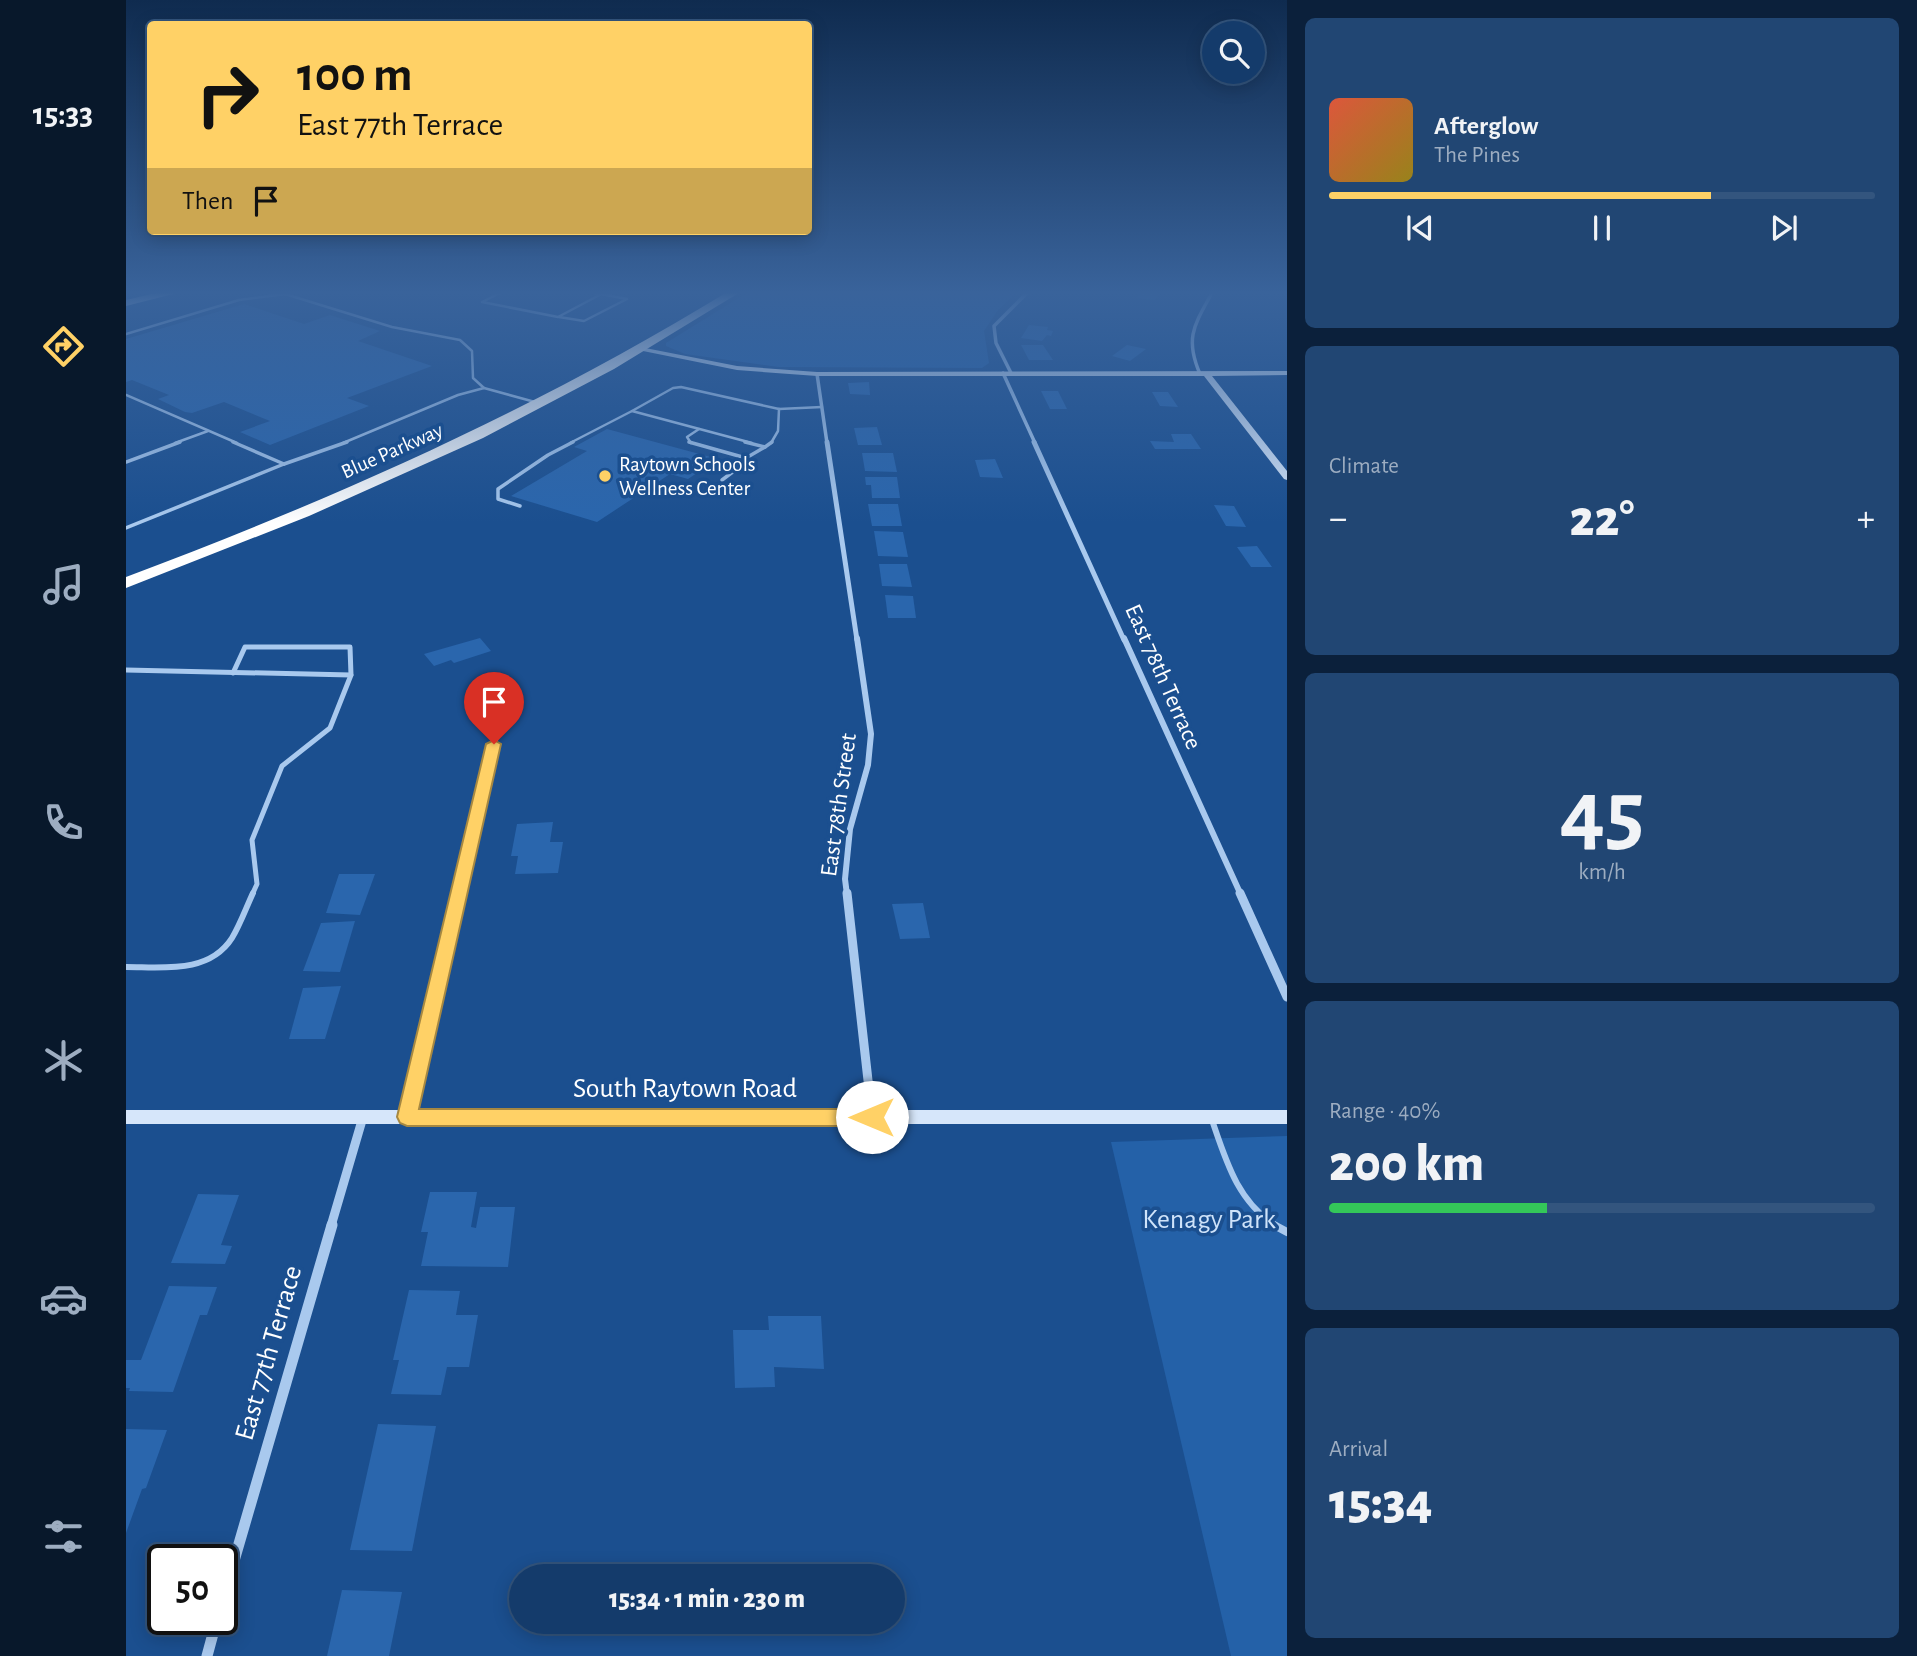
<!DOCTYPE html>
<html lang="en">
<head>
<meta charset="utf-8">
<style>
  :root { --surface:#143b6b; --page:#214673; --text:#f1f3f6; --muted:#9dadc1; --line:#33557e; --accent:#ffd166 }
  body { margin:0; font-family:"Alegreya Sans",sans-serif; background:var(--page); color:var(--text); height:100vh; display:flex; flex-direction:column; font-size:26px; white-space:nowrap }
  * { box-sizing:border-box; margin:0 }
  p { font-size:23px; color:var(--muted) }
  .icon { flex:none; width:38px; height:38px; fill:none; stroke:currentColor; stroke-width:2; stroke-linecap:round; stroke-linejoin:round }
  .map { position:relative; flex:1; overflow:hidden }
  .details { display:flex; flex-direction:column; gap:18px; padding:18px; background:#0b203b; width:630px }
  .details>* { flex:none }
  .banner { position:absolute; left:21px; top:21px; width:665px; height:214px; border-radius:7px; box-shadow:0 4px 18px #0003,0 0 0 2px var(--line); background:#ffd166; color:#111; overflow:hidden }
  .fabs { position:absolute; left:1076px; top:21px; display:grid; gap:14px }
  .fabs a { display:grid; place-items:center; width:63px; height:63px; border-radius:50%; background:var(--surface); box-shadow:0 4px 18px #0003,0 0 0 2px var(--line); font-size:35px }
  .speed { position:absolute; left:21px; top:1544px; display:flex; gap:14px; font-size:35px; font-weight:700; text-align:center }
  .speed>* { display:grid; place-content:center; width:91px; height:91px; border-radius:50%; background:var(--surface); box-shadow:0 4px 18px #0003,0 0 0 2px var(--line); line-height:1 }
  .speed .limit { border:4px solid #111; border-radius:10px; background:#fff; color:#111 }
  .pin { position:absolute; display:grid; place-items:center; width:60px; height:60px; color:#fff; margin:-72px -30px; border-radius:50% 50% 50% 0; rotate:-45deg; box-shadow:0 0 7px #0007 }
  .pin .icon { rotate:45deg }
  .me { position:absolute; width:77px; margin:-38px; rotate:270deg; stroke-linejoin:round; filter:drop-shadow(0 0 5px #0008) }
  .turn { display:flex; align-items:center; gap:24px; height:147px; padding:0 35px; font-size:32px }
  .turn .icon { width:91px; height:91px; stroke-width:2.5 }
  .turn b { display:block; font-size:49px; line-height:60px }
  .then { display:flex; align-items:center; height:66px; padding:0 35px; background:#0003; gap:14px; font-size:26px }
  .big { font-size:52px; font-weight:800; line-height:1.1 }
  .details .tile { flex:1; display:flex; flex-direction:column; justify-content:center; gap:10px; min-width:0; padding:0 24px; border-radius:10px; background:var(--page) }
  .details .dial { align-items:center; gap:0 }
  .dial b { font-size:91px; line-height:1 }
  .song { display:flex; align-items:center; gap:21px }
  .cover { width:84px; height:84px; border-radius:10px; background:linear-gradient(135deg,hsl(10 70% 55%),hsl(50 70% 35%)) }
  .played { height:7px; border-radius:4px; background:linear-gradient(90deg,var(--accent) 70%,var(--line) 70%) }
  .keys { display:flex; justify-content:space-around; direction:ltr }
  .heat { display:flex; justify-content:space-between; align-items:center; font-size:38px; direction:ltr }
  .charge { height:10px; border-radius:5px; background:linear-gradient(90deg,#34c759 40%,var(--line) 0) }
  .trip { position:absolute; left:383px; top:1564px; width:396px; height:70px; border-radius:35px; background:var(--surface); box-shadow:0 4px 18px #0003,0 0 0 2px var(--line); font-weight:800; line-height:70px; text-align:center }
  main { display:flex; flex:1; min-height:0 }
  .tab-bar { display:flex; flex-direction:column; width:126px; justify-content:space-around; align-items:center; background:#08182b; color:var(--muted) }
  .tab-bar .icon { width:49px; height:49px }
  .tab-bar .on { color:var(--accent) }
  .tab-bar b { font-size:32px; color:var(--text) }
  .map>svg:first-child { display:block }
  .green { fill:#2461a8 }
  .building { fill:#2a66ad }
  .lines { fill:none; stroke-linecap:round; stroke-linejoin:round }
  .lane-far4 { stroke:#a9c9ee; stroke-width:2.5 }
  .lane-far3 { stroke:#a9c9ee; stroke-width:3.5 }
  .lane-far2 { stroke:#a9c9ee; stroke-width:5 }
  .lane-far1 { stroke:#a9c9ee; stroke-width:6 }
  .lane { stroke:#a9c9ee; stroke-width:8 }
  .street-far4 { stroke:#a9c9ee; stroke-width:3.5 }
  .street-far3 { stroke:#a9c9ee; stroke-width:5 }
  .street-far2 { stroke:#a9c9ee; stroke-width:6 }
  .street-far1 { stroke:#a9c9ee; stroke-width:9 }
  .street { stroke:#a9c9ee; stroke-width:11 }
  .secondary { fill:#d6e6fa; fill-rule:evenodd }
  .highway { fill:#fff; fill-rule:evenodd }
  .route { fill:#ffd166; stroke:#a68842; stroke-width:2 }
  .poi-dot { fill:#ffd166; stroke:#1b4f8f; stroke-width:2.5 }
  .labels { text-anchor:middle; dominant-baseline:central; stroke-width:7; stroke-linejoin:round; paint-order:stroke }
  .far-street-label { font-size:21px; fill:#fff; stroke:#1b4f8f }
  .far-poi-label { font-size:21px; fill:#fff; stroke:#1b4f8f; text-anchor:start }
  .street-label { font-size:24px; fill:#fff; stroke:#1b4f8f }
  .near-street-label { font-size:28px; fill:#fff; stroke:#1b4f8f }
  .near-park-label { font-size:28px; fill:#cfe3fa; stroke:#1b4f8f }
</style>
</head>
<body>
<main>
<nav class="tab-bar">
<b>15:33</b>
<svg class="icon on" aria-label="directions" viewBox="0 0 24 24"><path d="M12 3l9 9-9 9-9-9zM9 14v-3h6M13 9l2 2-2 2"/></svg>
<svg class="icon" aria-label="music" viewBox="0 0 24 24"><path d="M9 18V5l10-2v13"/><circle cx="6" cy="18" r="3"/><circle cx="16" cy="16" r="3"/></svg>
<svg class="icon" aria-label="phone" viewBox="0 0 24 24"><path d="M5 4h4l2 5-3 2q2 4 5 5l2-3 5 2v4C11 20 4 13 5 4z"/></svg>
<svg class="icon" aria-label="climate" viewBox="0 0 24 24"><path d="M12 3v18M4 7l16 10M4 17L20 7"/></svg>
<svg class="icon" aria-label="car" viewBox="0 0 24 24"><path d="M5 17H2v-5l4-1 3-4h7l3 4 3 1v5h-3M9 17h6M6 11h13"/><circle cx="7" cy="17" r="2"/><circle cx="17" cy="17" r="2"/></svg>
<svg class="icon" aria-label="filters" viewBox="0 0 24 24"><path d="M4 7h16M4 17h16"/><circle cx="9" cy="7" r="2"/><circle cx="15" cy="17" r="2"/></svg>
</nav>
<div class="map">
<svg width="1161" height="1656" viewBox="0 0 1161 1656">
  <rect width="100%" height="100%" fill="#1b4f8f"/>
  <g class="green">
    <path d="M624,291H892L872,310L858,331L863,363L856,368L653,367L559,354L540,346V343Z"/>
    <path d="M1161,1136V1656H1105L985,1142Z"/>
  </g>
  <g class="building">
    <path d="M1017,291H1037L1028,300L1011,298Z"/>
    <path d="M118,304L178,324L204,315L254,331L232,341L306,366L221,398L243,406L144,445L114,432L144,421L98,402L66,413L59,412L32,399L43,395L6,380L0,382V339Z"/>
    <path d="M903,325L922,327L921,330L927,331L925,336L921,335L916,341L895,338Z"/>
    <path d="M895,345H917L927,360H903Z"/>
    <path d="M1001,345L1020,349L1004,361L986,356Z"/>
    <path d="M743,382L744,395L724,394L722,383Z"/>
    <path d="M915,391H932L941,409H924Z"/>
    <path d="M1026,392H1042L1052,407L1034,406Z"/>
    <path d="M751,427L756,445H732L728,428Z"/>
    <path d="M481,429L592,459L562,479L544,474L471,522L385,496L461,451L448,447Z"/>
    <path d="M1045,434H1065L1075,449H1029L1024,441L1048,442Z"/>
    <path d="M736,453H767L771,472L739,471Z"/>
    <path d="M869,459L877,478L854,477L849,460Z"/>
    <path d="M739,477H771L774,498H746L745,485H740Z"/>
    <path d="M742,504H772L776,526H746Z"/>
    <path d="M1088,505L1108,506L1120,527L1100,526Z"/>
    <path d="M748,531L777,532L782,557L752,556Z"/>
    <path d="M1131,546L1146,567H1125L1111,547Z"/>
    <path d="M753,564H781L786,587L756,586Z"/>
    <path d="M759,595L787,596L790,618H762Z"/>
    <path d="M354,638L365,651L328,663L325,660L308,666L298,654Z"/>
    <path d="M427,822L424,842H437L432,873L389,874L392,856H385L391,824Z"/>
    <path d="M213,874H249L234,915L200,913Z"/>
    <path d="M797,903L804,938L774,939L766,904Z"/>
    <path d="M229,921L214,972L177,971L195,923Z"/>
    <path d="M215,986L199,1039H163L177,988Z"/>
    <path d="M304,1192H351L345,1227L350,1228L354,1207H389L382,1267L295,1266L302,1232H295Z"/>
    <path d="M72,1194L113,1195L95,1245L106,1246L99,1264L45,1263Z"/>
    <path d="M43,1286L91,1287L81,1315H74L47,1392L3,1391L4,1388H0V1360H15Z"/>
    <path d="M283,1290L334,1291L330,1315H352L343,1367H321L315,1395L265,1394L273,1360H267Z"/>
    <path d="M642,1316H695L698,1369L648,1367L649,1387L609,1388L607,1330H643Z"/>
    <path d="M252,1424L310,1426L286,1551L224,1550Z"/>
    <path d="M0,1429L41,1430L20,1488L16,1489L0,1533Z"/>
    <path d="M216,1590L276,1592L263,1656H201Z"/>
  </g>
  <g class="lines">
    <g class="lane-far4">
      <path d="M378,291L356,302L432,317L481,291"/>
      <path d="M589,291L606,295"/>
      <path d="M433,317L458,321L501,299L459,291"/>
      <path d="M0,334L113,300L159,294L266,327L334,340L346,351L347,378L358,388"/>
      <path d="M0,395L111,443"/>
      <path d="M653,409L696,407"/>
      <path d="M49,443L82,431"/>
      <path d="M217,443L332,395L358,388L409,402"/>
      <path d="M444,443L506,411"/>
      <path d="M565,443L561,437L573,429"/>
      <path d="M626,443L506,411L547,388L555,387L653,409"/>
      <path d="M645,443L652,431L653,409"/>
    </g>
    <g class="lane-far3">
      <path d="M107,442L158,464"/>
      <path d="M563,442L620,458L639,447"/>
      <path d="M619,442L639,447L646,442"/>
      <path d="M0,462L54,442"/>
      <path d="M596,480L620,462V458"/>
      <path d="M394,506L372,499V489L422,455L447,442"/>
      <path d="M0,528L158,464L221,442"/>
    </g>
    <g class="lane-far2">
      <path d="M0,670L225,675"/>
      <path d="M107,673L119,647H224L225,675L204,728L156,766L126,840L131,884L126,895"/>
    </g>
    <g class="lane-far1">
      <path d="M0,967C37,967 83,974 106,938C114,925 120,908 127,893"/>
      <path d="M1086,1120C1100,1161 1112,1203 1151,1226"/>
    </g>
    <path class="lane" d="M1148,1225L1161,1232"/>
    <g class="street-far4">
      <path d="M877,373L909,443"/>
      <path d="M885,373L870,343L868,326L903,291"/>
      <path d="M691,374L701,443"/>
      <path d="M1074,374C1058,337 1069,324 1087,291"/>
    </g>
    <g class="street-far3">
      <path d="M701,442L731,640"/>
      <path d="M908,442L998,640"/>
    </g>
    <g class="street-far2">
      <path d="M998,638L1115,895"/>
      <path d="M333,895L380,693"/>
      <path d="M721,895L719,879L724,829L742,765L745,734L731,638"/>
    </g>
    <g class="street-far1">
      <path d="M721,893L746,1116"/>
      <path d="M1114,893L1161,997"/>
      <path d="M281,1117L333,893"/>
      <path d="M205,1226L237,1117"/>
    </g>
    <g class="street">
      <path d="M96,1602L206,1225"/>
      <path d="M81,1656L91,1619"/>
    </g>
    <g class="secondary">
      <path d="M514,347L611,366L691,372L1161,371V375L1086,376L1161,471V480L1158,479L1078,376H691L611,370L517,351H514Z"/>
      <rect x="0" y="1110" width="1161" height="14"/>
    </g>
    <g class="highway">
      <path d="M38,291H59L0,306V300Z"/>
      <path d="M603,291H616L488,369L357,438L183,516L0,588V577C213,497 408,410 603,291Z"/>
    </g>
  </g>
  <linearGradient id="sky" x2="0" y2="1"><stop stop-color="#0f2b4f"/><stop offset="0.56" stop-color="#39639b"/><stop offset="1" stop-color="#39639b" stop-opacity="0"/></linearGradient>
  <rect width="1161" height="523" fill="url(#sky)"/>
  <path class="route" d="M368,740L375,744L293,1109H746L753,1111L756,1117L753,1123L746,1126H281L274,1123L271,1117L360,744Z"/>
  <circle class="poi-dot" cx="479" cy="476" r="7"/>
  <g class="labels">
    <g class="far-street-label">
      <text transform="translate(266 451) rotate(-24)">Blue Parkway</text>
    </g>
    <g class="far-poi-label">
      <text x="493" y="464">Raytown Schools<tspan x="493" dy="24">Wellness Center</tspan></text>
    </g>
    <g class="street-label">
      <text transform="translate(1037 677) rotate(66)">East 78th Terrace</text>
      <text transform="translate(713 805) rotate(-82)">East 78th Street</text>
    </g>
    <g class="near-street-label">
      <text x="559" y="1089">South Raytown Road</text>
      <text transform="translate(143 1353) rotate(-74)">East 77th Terrace</text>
    </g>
    <g class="near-park-label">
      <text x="1083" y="1220">Kenagy Park</text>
    </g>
  </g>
</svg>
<div class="fabs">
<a><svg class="icon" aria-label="search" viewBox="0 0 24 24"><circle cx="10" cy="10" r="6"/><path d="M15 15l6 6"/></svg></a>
</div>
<div class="speed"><div class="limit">50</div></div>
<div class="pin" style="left:368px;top:744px;background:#d93025"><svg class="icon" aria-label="arrive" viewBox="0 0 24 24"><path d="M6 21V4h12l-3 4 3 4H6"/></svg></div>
<svg class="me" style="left:746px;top:1117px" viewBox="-20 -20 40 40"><circle r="19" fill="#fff"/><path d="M0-13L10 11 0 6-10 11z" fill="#ffd166"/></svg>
<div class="trip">15:34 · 1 min · 230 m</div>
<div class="banner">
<div class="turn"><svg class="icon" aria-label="right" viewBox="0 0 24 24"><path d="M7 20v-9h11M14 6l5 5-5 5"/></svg><div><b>100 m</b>East 77th Terrace</div></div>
<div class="then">Then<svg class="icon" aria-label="arrive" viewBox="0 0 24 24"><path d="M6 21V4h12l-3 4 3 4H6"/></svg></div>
</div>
</div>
<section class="details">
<div class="tile">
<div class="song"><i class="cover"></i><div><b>Afterglow</b><p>The Pines</p></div></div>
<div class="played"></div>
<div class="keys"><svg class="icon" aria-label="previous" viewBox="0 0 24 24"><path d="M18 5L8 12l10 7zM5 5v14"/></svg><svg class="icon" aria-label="pause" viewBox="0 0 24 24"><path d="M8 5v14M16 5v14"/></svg><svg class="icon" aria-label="next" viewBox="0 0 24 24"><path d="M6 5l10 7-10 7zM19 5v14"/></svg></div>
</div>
<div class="tile"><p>Climate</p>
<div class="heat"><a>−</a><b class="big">22°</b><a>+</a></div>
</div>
<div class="tile dial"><b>45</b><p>km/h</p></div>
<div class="tile"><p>Range · 40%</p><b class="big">200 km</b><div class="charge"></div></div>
<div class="tile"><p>Arrival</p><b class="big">15:34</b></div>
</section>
</main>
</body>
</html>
